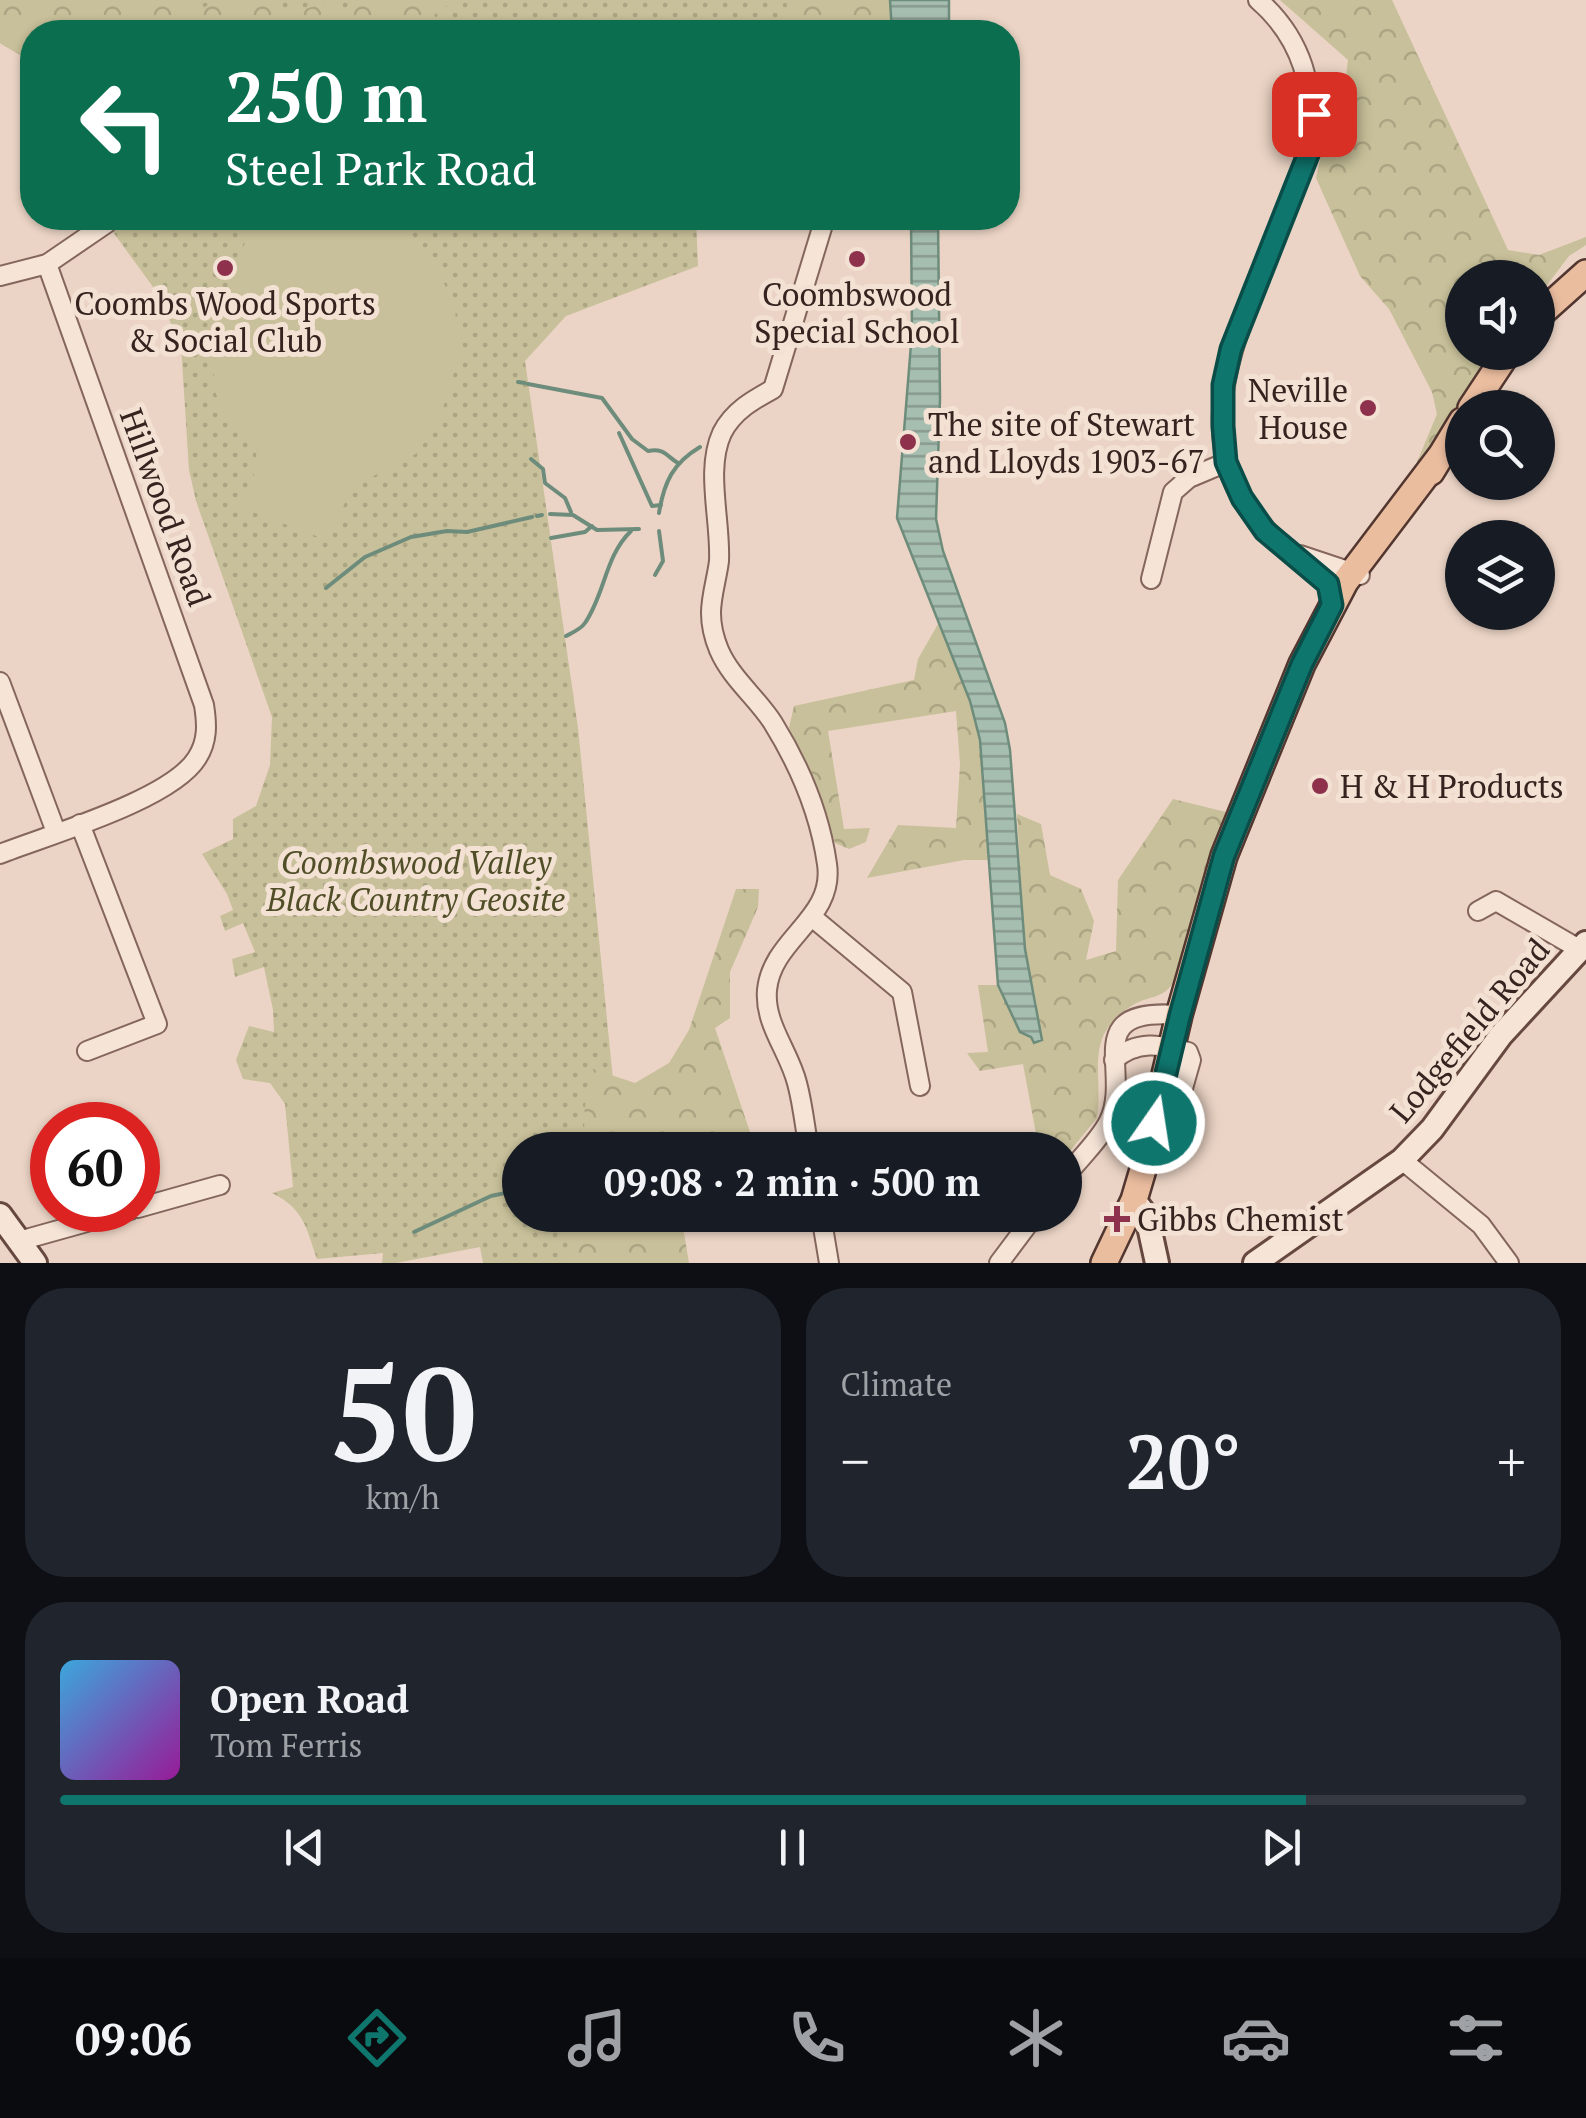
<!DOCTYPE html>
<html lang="en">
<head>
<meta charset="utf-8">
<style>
  :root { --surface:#171b24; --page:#20242c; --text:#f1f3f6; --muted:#9ea1a6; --line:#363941; --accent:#0f766e }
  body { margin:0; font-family:"PT Serif",serif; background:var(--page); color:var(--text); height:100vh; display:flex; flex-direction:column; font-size:38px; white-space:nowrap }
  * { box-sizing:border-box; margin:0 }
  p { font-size:32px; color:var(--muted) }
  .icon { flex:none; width:55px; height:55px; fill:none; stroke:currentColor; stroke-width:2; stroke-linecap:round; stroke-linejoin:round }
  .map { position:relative; height:1263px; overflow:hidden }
  .sheet { display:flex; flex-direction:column; gap:25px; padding:25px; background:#0d0f14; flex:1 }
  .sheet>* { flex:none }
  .banner { position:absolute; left:20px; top:20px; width:1000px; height:210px; border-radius:40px; box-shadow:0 2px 8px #0004; background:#0b6e4f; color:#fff; overflow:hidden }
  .tools { position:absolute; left:1445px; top:260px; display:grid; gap:20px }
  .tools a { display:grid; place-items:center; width:110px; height:110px; border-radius:50%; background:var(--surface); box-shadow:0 2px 8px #0004; font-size:50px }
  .speed { position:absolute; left:30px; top:1102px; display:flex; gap:20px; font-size:50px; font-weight:700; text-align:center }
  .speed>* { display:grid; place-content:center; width:130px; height:130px; border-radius:50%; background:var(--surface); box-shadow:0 2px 8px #0004; line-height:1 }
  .speed .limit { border:15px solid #d22; background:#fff; color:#111 }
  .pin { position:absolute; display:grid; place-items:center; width:85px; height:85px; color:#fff; margin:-42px; border-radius:20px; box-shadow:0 5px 15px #0006 }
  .me { position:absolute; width:110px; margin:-55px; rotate:13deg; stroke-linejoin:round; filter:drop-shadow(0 0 8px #0008) }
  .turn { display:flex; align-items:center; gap:35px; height:210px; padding:0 40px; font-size:45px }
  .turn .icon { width:130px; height:130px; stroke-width:2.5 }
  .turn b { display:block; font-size:70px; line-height:85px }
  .big { font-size:75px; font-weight:800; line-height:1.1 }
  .sheet .card { flex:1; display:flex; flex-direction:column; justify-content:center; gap:15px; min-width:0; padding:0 35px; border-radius:40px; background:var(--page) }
  .sheet .dial { align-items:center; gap:0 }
  .dial b { font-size:130px; line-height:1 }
  .song { display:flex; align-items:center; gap:30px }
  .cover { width:120px; height:120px; border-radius:15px; background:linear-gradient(135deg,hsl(200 70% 55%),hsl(300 70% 35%)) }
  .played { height:10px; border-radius:5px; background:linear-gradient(90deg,var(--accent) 85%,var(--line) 85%) }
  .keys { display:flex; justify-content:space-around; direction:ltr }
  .heat { display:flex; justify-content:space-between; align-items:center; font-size:55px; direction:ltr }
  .sheet .tiles { flex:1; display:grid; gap:25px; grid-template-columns:1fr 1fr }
  .card:last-child { grid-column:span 2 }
  .trip { position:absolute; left:502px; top:1132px; width:580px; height:100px; border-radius:50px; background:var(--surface); box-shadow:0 2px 8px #0004; font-weight:800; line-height:100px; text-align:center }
  .tab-bar { display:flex; height:160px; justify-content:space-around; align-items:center; background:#090b0e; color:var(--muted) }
  .tab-bar .icon { width:70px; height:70px }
  .tab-bar .active { color:var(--accent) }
  .tab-bar b { font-size:45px; color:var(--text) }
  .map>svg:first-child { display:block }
  .grass { fill:url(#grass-dots) }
  .forest { fill:url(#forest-crowns) }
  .park { fill:#c8c09a }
  .water { fill:url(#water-rules); stroke:#6e8c7c; stroke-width:2.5 }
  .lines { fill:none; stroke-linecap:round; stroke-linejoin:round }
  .stream { stroke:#6e8c7c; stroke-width:4 }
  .street-casing { stroke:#84665c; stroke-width:22 }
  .secondary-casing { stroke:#664840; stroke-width:28 }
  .primary-casing { stroke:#523630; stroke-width:30 }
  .street { stroke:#f6e4d7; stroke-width:18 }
  .secondary { stroke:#f6e4d7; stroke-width:22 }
  .primary { stroke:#ebbd9f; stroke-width:25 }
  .route-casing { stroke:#0a4d48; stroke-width:25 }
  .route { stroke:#0f766e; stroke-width:18 }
  .poi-dot { fill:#8e314d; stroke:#f3e1d4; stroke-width:4 }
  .labels { text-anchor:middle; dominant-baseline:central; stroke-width:10; stroke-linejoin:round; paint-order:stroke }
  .poi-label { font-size:32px; fill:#35231f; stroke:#f3e1d4; text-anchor:start }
  .street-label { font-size:32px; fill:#35231f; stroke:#f3e1d4 }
  .park-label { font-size:32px; font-style:italic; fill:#504e27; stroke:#f3e1d4 }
</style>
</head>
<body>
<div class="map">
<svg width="1586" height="1263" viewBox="0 0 1586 1263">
  <defs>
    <pattern id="grass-dots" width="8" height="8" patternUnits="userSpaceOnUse" patternTransform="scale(2.5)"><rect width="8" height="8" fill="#c8c09a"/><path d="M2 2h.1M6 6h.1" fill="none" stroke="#aca584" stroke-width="1.8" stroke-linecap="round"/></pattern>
    <pattern id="forest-crowns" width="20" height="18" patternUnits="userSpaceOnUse" patternTransform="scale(2.5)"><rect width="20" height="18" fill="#c8c09a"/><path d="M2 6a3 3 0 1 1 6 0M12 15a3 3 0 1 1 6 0" fill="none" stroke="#aca584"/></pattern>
    <pattern id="water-rules" width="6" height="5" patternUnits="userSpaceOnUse" patternTransform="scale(2.5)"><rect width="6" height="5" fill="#a6beb0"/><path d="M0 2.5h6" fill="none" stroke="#889a8f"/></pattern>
  </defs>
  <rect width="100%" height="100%" fill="#ebd4c5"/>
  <g class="grass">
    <path d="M0,0H890L892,32H32V62L0,43Z"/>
    <path d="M108,218H696L698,266L566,316L525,361L578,728L620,1150H520V1215H619L610,1263H483L480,1247L396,1263H382L383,1253L317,1259C306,1227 304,1209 272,1193L293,1187L285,1104L270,1083L243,1079L236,1060L249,1026L274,1032L273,1010L264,967L235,977L232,959L255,952L243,923L225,931L220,916L233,910L227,894L202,854L233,839V819L256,806L270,765L272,717L196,501L189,470L181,345L156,291L113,232L114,227Z"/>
  </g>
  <g class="forest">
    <path d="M0,0H190L193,5L202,8L220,0H277L282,16L328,2L345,16L359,0H455L434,15L447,32H32V62L0,43Z"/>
    <path d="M786,0H890L892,32H792Z"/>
    <path d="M1280,0H1392L1508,250L1539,255L1586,237V245L1569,256L1538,297V278H1462V352L1498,353L1416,474L1417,462L1437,414L1432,392L1389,309L1360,276L1316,178L1327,127L1323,89L1346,76L1348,60Z"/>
    <path d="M938,624L970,701L980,740L989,860H964L867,878L898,825L956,828L960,764L956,711L828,731L844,829L870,828L866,842L849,849L835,843L813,777L789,728L794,706L914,680L918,659Z"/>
    <path d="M1173,799L1226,812L1173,983C1163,999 1147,996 1133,1005C1082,1036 1104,1072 1097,1118L1065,1157V1150H1039L1023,1064L980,1071L967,1053L988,1052L978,985H998L1020,1032L1037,1005L1025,949L1017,814L1041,824L1050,875L1081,889L1094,921L1086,960L1116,951L1118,880Z"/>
    <path d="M736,889H759L758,907L730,972V1018L715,1028L755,1147L740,1150H585L584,1115L590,1068L635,1083L669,1063L689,1030Z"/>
    <path d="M577,1215H681L689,1263H570V1224Z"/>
  </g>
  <path class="park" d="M255,218H399L430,258L454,302L460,354L439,421L417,453L351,488L329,541L238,506L253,479L257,448C245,434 225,417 218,399C201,360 238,257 255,218Z"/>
  <g class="water">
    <path d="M890,0H949V32H892Z"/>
    <path d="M911,218H938L940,399L936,519L943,551L1005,723L1010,750L1025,949L1042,1040L1034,1043L1031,1037L1020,1032L998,985L980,740L970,701L897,518L912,332Z"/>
  </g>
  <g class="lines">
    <g class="stream">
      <path d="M518,382L525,383"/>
      <path d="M528,384L602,398L632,439L648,451C665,448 666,456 678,463"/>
      <path d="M619,433L652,506L661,505"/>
      <path d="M531,459L543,469L545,483L565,498L571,512"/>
      <path d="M659,513C664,482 673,463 700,447"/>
      <path d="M550,514L573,515L597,530L639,529"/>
      <path d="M537,516L542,515"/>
      <path d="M551,538L585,532L592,526"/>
      <path d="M655,575L663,561L659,531"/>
      <path d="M326,588L365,557L411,537L447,531L467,532L532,517"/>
      <path d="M566,636C572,633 581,629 585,623C605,594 605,556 631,531"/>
      <path d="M414,1232L491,1196L520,1190"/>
    </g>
    <defs>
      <g id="street">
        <path d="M1258,0C1303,39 1315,89 1311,147C1297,183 1283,219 1269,254C1227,355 1180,467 1287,548C1306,562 1319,583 1342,587"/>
        <path d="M0,276L47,264L107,223L104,218"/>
        <path d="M1300,555L1360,575"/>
        <path d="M1151,579L1173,492L1189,478L1227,462"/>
        <path d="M0,682L56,832"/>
        <path d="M80,824L157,1024L87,1051"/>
        <path d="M0,854C48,835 171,800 197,758C208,741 207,724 204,705L47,264"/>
        <path d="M1478,911L1496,901L1579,949"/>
        <path d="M812,917L902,992L920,1086"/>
        <path d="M1114,1060C1136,1040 1161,1044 1188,1052L1191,1060L1181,1095L1171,1100L1160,1097"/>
        <path d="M809,1150C805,1128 803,1105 797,1083C789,1051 764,1024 767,990C772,938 835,919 827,864C820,815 799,765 773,723C757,698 731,678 719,650C714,638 711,626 711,613C711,596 717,578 719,561C721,520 705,470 722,433C733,411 753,400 773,389L825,218"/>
        <path d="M1402,1160L1481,1225L1509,1263"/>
        <path d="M1065,1177C1079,1159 1099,1141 1109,1121C1133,1071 1078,1007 1179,1015"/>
        <path d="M138,1208L220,1185"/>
        <path d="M821,1215L829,1263"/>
        <path d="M19,1241L130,1210"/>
        <path d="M999,1263L1035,1215"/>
      </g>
      <g id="secondary">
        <path d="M1134,1200L1147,1217L1157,1263"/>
        <path d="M0,1215L35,1263"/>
        <path d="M1255,1263L1402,1160L1432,1129L1501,1035L1586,943"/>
      </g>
      <g id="primary">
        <path d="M1538,316L1586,273"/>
        <path d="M1471,408L1508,352"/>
        <path d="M1431,472L1462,421"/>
        <path d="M1104,1263L1134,1200L1142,1173L1179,1015L1224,856L1302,664L1345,582L1439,458"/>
      </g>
    </defs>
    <use href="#street" class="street-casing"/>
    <use href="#secondary" class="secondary-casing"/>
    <use href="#primary" class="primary-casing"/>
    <use href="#street" class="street"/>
    <use href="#secondary" class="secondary"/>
    <use href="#primary" class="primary"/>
  </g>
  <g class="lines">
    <defs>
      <path id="route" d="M1154,1123L1180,1015L1224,856L1302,664L1332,605L1328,584L1265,531L1242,498L1226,462L1223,426V385L1231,349L1311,147L1314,114"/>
    </defs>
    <use href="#route" class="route-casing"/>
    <use href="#route" class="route"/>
  </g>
  <g class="poi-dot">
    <circle cx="857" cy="259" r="10"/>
    <circle cx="225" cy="268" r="10"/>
    <circle cx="1368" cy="408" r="10"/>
    <circle cx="908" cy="442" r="10"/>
    <circle cx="1320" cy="786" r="10"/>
    <path d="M1112 1204h10v10h10v10h-10v10h-10v-10h-10v-10h10z"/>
  </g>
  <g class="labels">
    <g class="poi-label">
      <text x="857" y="294" text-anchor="middle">Coombswood<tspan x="857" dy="37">Special School</tspan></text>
      <text x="225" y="303" text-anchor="middle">Coombs Wood Sports<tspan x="225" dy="37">&amp; Social Club</tspan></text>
      <text x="1348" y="390" text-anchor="end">Neville<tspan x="1348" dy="37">House</tspan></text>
      <text x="928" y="424">The site of Stewart<tspan x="928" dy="37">and Lloyds 1903-67</tspan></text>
      <text x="1340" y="786">H &amp; H Products</text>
      <text x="1137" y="1219">Gibbs Chemist</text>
    </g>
    <g class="street-label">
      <text transform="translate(166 507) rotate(70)">Hillwood Road</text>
      <text transform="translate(1469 1030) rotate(-50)">Lodgefield Road</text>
    </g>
    <g class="park-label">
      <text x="416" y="862">Coombswood Valley<tspan x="416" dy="37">Black Country Geosite</tspan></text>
    </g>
  </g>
</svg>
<div class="tools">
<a><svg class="icon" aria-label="sound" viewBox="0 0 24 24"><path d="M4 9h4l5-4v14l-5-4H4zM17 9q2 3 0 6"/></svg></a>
<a><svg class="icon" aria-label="search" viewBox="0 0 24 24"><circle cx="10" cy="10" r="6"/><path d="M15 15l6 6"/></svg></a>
<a><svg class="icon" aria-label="layers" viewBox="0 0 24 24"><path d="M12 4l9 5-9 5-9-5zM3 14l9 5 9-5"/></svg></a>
</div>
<div class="speed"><div class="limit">60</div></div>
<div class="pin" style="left:1314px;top:114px;background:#d93025"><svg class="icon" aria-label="arrive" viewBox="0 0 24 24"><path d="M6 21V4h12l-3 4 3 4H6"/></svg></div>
<svg class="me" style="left:1154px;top:1123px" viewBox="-20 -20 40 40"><circle r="17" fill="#0f766e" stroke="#fff" stroke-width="3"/><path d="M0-11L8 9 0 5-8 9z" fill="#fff"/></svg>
<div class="trip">09:08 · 2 min · 500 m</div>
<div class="banner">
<div class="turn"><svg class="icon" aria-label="left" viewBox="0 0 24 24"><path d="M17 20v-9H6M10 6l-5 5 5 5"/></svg><div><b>250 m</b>Steel Park Road</div></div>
</div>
</div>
<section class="sheet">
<div class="tiles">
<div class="card dial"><b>50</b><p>km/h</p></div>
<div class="card"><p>Climate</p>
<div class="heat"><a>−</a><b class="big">20°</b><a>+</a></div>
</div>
<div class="card">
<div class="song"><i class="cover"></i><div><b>Open Road</b><p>Tom Ferris</p></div></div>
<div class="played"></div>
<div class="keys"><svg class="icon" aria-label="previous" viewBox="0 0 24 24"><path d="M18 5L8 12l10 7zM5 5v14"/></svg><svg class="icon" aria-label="pause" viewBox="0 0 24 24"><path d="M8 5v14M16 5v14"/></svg><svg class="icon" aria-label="next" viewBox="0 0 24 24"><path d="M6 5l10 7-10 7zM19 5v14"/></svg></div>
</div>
</div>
</section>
<nav class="tab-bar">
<b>09:06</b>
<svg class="icon active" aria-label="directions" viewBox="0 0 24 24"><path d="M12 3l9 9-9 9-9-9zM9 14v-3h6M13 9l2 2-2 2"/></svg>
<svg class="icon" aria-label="music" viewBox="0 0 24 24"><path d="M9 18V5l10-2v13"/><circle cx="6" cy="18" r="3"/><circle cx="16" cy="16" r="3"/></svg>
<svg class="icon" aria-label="phone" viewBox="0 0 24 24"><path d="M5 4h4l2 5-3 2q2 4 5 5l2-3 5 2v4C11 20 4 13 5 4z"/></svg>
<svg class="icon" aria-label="climate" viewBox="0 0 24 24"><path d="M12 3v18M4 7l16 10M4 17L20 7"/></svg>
<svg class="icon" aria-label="car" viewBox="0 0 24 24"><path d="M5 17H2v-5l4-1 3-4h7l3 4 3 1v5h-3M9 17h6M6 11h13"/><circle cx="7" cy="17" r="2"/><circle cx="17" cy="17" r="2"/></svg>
<svg class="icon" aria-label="filters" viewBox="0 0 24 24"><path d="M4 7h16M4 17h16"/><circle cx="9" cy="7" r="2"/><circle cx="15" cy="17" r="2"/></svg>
</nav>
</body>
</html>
